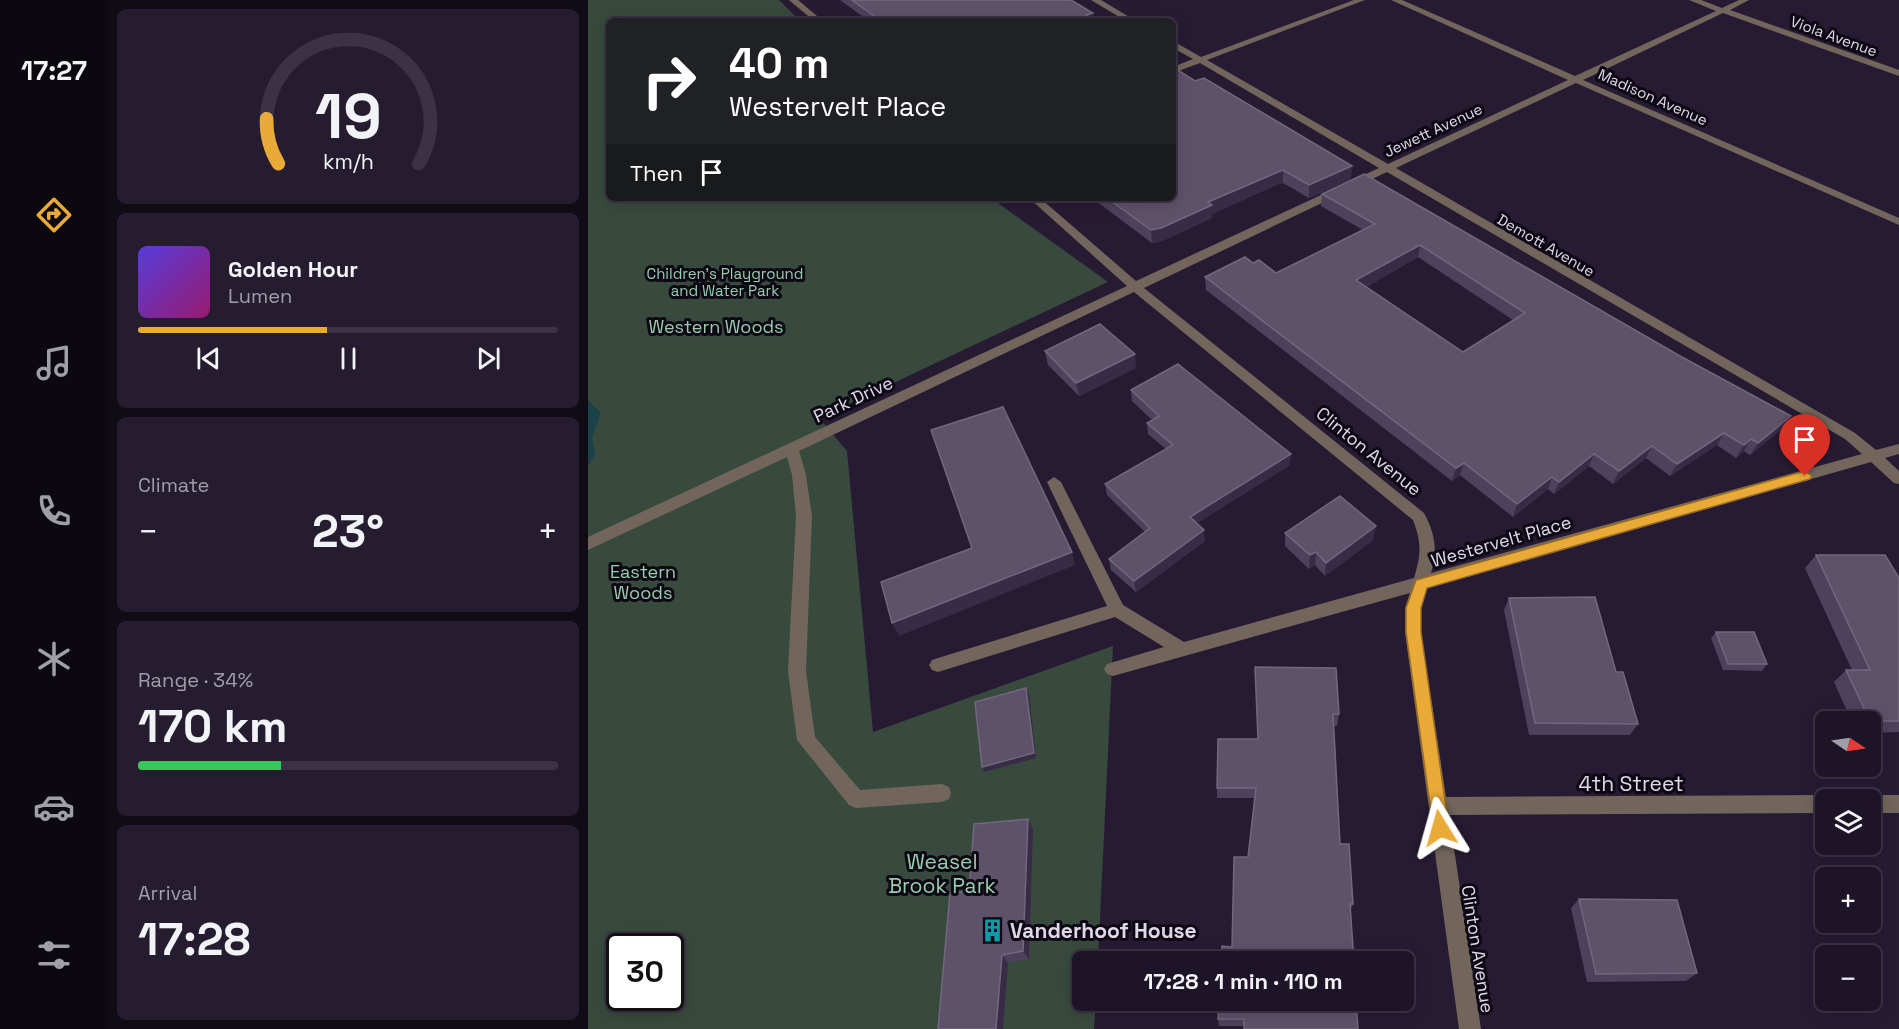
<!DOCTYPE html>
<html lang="en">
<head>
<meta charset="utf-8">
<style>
  :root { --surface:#1d1427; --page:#251d2f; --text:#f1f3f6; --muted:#a09ea7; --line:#3b3344; --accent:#eaaa38 }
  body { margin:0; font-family:"Space Grotesk",sans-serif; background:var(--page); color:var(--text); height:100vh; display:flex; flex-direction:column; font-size:22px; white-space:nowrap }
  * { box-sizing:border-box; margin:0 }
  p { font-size:20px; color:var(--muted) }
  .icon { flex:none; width:33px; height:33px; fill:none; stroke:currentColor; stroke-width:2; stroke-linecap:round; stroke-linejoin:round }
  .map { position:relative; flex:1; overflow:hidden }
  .side { display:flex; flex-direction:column; gap:9px; padding:9px; background:#100b15; width:480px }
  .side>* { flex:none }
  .hud { position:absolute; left:18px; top:18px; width:570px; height:183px; border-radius:9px; box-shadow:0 3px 15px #0003,0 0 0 2px var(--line); background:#202124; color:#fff; overflow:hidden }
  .needle { width:39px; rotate:103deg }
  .buttons { position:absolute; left:1227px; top:711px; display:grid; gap:12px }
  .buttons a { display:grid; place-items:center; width:66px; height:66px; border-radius:9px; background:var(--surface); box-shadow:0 3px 15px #0003,0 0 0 2px var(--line); font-size:30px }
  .speed { position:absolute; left:18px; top:933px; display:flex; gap:12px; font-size:30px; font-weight:700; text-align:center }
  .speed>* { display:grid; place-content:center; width:78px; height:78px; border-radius:50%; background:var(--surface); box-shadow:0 3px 15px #0003,0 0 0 2px var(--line); line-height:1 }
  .speed .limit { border:3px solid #111; border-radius:9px; background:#fff; color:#111 }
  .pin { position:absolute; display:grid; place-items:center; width:51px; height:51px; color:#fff; margin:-62px -26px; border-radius:50% 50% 50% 0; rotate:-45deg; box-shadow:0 0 6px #0007 }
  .pin .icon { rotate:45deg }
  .me { position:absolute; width:66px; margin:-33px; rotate:352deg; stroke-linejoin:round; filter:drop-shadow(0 0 4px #0008) }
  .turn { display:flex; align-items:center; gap:21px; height:126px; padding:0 24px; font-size:27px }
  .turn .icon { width:78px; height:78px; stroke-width:2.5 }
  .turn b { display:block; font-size:42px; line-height:51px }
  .then { display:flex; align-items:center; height:57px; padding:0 24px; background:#0003; gap:12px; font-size:22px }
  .big { font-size:45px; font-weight:600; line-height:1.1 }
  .side .tile { flex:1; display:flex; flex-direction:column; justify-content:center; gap:9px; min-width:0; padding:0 21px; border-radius:9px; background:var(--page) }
  .side .dial { align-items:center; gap:0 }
  .dial svg { height:156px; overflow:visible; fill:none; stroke:var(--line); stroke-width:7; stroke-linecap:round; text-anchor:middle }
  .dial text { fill:var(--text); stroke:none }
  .song { display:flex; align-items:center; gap:18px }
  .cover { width:72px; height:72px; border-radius:9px; background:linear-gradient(135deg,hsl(250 70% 55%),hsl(320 70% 35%)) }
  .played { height:6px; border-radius:3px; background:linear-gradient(90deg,var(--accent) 45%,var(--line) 45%) }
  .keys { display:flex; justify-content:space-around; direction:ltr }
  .heat { display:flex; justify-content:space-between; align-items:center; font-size:33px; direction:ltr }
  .charge { height:9px; border-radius:4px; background:linear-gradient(90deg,#34c759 34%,var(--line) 0) }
  .trip { position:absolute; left:484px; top:951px; width:342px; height:60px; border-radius:9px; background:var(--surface); box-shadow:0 3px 15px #0003,0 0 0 2px var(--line); font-weight:600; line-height:60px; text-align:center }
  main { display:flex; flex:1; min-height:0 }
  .menu { display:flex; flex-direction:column; width:108px; justify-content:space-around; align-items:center; background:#0c0810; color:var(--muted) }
  .menu .icon { width:42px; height:42px }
  .menu .current { color:var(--accent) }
  .menu b { font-size:27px; color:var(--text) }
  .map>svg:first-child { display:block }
  .green { fill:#384a3e; fill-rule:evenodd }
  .water { fill:#1b4249 }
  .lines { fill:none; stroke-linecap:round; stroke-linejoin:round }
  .minor { fill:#72665c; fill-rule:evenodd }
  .wall { fill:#4e415c; fill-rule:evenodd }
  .shaded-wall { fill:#382b45 }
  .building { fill:#5e526b; stroke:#72677f; stroke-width:1.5; fill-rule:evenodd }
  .route { fill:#eaaa38; stroke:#986e24; stroke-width:1.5 }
  .labels { text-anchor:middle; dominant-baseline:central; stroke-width:6; stroke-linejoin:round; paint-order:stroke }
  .far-street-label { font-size:15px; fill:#e0d8e9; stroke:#0d0813 }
  .far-park-label { font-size:15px; fill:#98ceac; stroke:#0d0813 }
  .park-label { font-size:18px; fill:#98ceac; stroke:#0d0813 }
  .street-label { font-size:18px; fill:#e0d8e9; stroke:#0d0813 }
  .near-street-label { font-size:21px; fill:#e0d8e9; stroke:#0d0813 }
  .near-park-label { font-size:21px; fill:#98ceac; stroke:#0d0813 }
  .near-poi-label { font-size:21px; font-weight:bold; fill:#e0d8e9; stroke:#0d0813; text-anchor:start }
</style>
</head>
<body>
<main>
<nav class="menu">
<b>17:27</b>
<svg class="icon current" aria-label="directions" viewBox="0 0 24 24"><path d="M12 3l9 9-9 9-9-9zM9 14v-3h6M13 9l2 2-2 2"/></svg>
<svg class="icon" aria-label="music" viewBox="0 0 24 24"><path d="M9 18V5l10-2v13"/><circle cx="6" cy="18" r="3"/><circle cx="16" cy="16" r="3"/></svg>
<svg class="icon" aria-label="phone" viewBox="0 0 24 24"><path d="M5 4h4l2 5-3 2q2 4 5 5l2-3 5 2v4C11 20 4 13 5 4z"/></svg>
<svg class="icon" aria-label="climate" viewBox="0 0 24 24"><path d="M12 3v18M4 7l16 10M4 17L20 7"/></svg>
<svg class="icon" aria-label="car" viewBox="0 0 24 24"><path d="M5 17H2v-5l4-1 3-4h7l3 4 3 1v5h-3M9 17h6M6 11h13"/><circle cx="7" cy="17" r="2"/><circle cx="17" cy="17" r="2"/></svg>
<svg class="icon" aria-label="filters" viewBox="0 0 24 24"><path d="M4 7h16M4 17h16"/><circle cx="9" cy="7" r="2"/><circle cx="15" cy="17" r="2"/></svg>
</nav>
<section class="side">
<div class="tile dial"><svg viewBox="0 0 100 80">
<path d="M14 69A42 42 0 1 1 86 69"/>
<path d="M14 69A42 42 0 0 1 8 46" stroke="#eaaa38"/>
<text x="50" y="56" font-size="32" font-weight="700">19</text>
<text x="50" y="72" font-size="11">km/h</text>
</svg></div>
<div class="tile">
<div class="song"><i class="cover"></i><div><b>Golden Hour</b><p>Lumen</p></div></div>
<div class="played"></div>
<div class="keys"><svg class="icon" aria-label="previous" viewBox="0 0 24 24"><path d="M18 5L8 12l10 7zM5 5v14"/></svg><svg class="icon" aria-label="pause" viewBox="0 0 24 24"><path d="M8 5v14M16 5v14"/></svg><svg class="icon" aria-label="next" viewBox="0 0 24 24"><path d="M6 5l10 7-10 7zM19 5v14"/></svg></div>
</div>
<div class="tile"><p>Climate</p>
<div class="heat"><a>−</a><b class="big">23°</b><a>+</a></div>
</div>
<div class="tile"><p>Range · 34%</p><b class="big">170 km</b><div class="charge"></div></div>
<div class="tile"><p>Arrival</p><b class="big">17:28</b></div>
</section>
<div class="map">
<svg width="1311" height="1029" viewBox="0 0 1311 1029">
  <rect width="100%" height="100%" fill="#271b34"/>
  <path class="green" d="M0,0H191L212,21H21V198H403L520,282L231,418L259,451L285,732L525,646L510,961L495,962V1000L508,1001L506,1029H0ZM32,946H82V998H32Z"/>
  <path class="water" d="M0,400L13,413L4,437L7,455L0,466Z"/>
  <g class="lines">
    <g class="minor">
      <path d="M201,0H210L235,21H226Z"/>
      <path d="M503,0H513L548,21H538Z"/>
      <path d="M766,0H777L619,60L800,164L980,80L803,0H814L987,76L1128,11L1101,0H1113L1134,8L1151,0H1161L1142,10L1311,70V76L1135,13L995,80L1311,218V225L988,83L808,168L1267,433L1288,450L1311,444V454L1297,458L1311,471V484L1306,483L1283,462L839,588L833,608V632L858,797L1238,795L1246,800H1238V813L861,815L893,1029H871L817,632V608L822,593L525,676L519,674L516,669L519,664L576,647L527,617L350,672L344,670L341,665L344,660L350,658L519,606L459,482L466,477L473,482L535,605L596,642L826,578C833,555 834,543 825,520L546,292L211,451L218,475L224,516L218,671L227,737L272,790L354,784L361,787L363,793L361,799L354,802L268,808L261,805L209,740L200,671L208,516L204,475L199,457L0,550V537L539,286L441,198H452L548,281L791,168L612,63L585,73V67L605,59L585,48V41L613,57ZM799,172L1257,439L1274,454L843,573C850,551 847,533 836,513L556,288Z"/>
      <path d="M1282,795H1311V813H1282V800H1274Z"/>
    </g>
  </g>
  <g class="wall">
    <path d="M252,0H483L505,13L506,20L508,21H281Z"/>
    <path d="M585,67L763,179L721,198L695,183L690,184L624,214V218L574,241L564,243L504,198H585Z"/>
    <path d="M734,194L1195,428L1162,455L1156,451L1148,458L1129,445L1082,476L1058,458L1025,484L1001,466L966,494L960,489L925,517L872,475L864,481L618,290L617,277L688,273L775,230L733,206ZM830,257L925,320L875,352L778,287Z"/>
    <path d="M457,351L548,368L491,396L460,365Z"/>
    <path d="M543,390L702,465L609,523L617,541L548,592L523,570L521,559L557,532L519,495L517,484L578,449L560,434L559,423L564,420L544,401Z"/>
    <path d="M697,533L785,540L737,576L727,565L721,569L697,546Z"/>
    <path d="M1228,555L1311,578V732L1282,733V722H1264L1246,682L1258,670H1264L1217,568Z"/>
    <path d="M921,598L1028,672L1050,724L1042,735H941L916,610Z"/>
    <path d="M1128,632L1179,664L1174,671L1135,670L1123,638Z"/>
    <path d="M667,667L751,714L749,726H746L752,844L765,904L762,912L644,947L660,857L666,798H629V788L670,739Z"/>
    <path d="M445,829L441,959L420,963L415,1029L381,891Z"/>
    <path d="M991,899L1109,973L1098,981L999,982L983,908Z"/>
    <path d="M768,1000L656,1026H631L630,1019Z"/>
  </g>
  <g class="shaded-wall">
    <path d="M505,13L506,21L498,15Z"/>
    <path d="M764,166L763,179L721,198V185Z"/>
    <path d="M695,170V183L690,184L624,214V218L574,241L564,243L563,230L620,202L690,172Z"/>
    <path d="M832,245L830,257L767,293L768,280Z"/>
    <path d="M547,354L548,368L491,396L488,383Z"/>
    <path d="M1203,416L1195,428L1162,455L1170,443Z"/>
    <path d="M1136,433L1129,445L1082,476L1089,464Z"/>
    <path d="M1163,439L1156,451L1148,458L1156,445Z"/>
    <path d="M1064,446L1058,458L1025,484L1031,471Z"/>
    <path d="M703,454L702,465L603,527L602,517Z"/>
    <path d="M1006,454L1001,466L966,494L971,482Z"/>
    <path d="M876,463L872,475L864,481L868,468Z"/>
    <path d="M964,477L960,489L925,517L929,504Z"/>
    <path d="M788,526L785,540L737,576L738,563Z"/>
    <path d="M616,530L617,541L548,592L546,581Z"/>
    <path d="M484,552L487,565L311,636L304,623Z"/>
    <path d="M728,552L727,565L721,569L722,555Z"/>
    <path d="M438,688L441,694L448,758L396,772L394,767Z"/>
    <path d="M440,819L445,829L441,959L435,951Z"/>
    <path d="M414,955L420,963L415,1029H408Z"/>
  </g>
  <g class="building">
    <path d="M264,0H483L505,13L498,15L508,21H293Z"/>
    <path d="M585,67L607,81L616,78L764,166L721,185L695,170L690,172L620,202L624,205L573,228L563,230L519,198H585Z"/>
    <path d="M776,174L1092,356L1203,416L1170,443L1163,439L1156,445L1136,433L1089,464L1064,446L1031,471L1006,454L971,482L964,477L929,504L876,463L868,468L617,277L657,257L665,263L671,260L688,273L787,224L734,194ZM832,245L937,313L875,352L768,280Z"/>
    <path d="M512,324L547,354L488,383L457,351Z"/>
    <path d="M590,364L703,454L602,517L616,530L546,581L521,559L562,528L517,484L585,445L559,423L571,416L543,390Z"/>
    <path d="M415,407L484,552L304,623L293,582L384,548L343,430Z"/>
    <path d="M752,496L788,526L738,563L728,552L722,555L697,533Z"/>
    <path d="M1228,555H1297L1311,578V721H1282L1258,670H1282Z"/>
    <path d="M1007,597L1028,672H1035L1050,724L947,723L921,598Z"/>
    <path d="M1128,632H1166L1179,664H1140Z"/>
    <path d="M667,667L748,668L751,714H745L752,844H761L765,904H762L766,962H633L634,946L644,947L646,857H660L668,788H629L630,739H670Z"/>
    <path d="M438,688L446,753L394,767L387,702Z"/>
    <path d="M440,819L435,951L414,955L408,1029H350L362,893L381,891L386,824Z"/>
    <path d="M991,899L1089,900L1109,973L1008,974Z"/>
    <path d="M631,1000H768L770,1029H656V1019H630Z"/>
  </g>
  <path class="route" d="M1217,471L1224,476L1222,479L839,588L833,608V632L861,828L858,834L852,837L846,834L818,632V608L828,580Z"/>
  <defs>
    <symbol id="building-bare" viewBox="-9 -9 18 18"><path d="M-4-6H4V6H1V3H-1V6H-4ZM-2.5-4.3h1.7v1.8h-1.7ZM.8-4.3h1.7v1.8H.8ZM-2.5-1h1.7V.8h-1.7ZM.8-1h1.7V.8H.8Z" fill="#0f9aa8" stroke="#0d0813" stroke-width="2.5" paint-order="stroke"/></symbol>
  </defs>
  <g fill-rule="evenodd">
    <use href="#building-bare" x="388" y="914" width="33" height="33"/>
  </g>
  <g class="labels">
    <g class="far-street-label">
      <text transform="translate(1246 36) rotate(20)">Viola Avenue</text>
      <text transform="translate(1065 97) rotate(24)">Madison Avenue</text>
      <text transform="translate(845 130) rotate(-25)">Jewett Avenue</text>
      <text transform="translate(958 245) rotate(30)">Demott Avenue</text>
    </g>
    <g class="far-park-label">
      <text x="137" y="273">Children's Playground<tspan x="137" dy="17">and Water Park</tspan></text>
    </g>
    <g class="park-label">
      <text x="128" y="326">Western Woods</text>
      <text x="55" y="571">Eastern<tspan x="55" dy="21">Woods</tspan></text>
    </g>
    <g class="street-label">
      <text transform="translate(265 399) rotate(-25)">Park Drive</text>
      <text transform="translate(781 451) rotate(39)">Clinton Avenue</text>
      <text transform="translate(913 541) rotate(-16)">Westervelt Place</text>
      <text transform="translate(890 949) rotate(81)">Clinton Avenue</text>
    </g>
    <g class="near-street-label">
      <text x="1043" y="783">4th Street</text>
    </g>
    <g class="near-park-label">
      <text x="354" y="861">Weasel<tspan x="354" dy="24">Brook Park</tspan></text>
    </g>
    <g class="near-poi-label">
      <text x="422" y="930">Vanderhoof House</text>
    </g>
  </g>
</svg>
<div class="buttons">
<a><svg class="needle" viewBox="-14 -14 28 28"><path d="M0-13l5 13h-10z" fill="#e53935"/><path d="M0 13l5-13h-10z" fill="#a09ea7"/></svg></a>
<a><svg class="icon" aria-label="layers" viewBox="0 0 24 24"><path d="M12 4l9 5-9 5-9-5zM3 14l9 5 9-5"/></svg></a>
<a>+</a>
<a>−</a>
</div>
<div class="speed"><div class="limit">30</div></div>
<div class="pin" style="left:1217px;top:476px;background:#d93025"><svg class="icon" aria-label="arrive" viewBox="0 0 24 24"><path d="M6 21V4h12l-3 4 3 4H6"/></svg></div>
<svg class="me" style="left:852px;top:828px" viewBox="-20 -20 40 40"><path d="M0-17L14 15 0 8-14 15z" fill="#eaaa38" stroke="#fff" stroke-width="4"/></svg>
<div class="trip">17:28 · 1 min · 110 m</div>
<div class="hud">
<div class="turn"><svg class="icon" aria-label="right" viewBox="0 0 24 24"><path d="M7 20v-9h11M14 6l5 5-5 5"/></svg><div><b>40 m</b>Westervelt Place</div></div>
<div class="then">Then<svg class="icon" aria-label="arrive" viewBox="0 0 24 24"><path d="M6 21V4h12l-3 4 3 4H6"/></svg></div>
</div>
</div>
</main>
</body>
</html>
